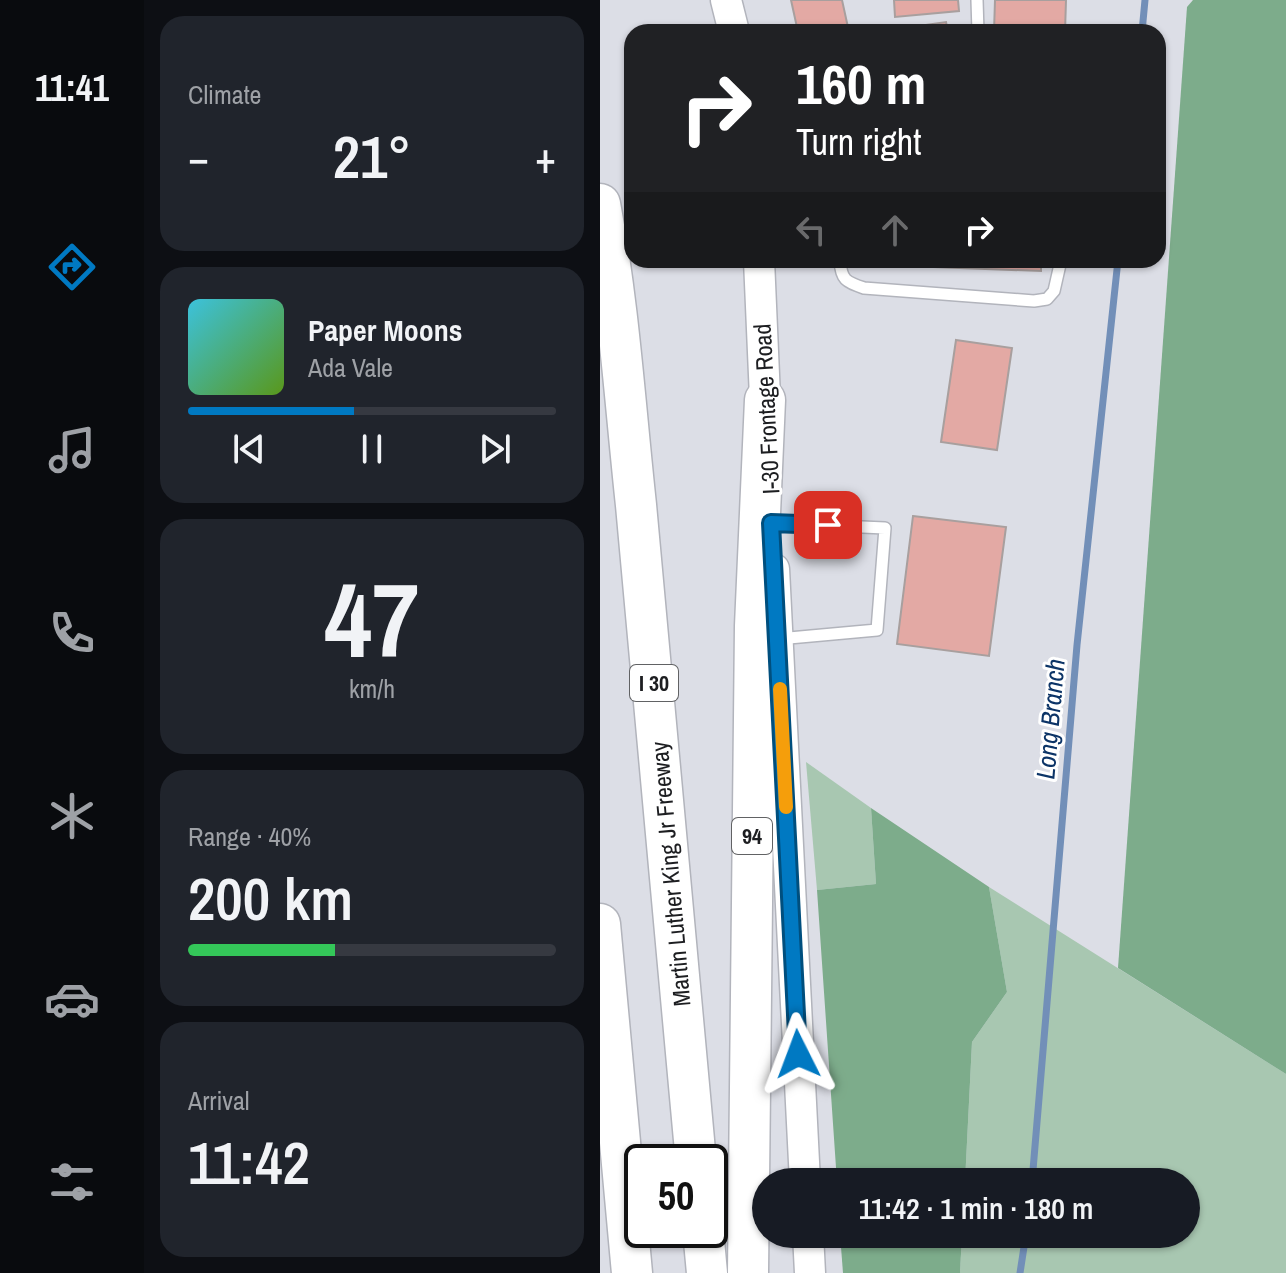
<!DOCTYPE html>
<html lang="en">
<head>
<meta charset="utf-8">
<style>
  :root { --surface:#171b24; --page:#20242c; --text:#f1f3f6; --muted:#9ea1a6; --line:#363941; --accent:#0079c2 }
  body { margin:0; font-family:"Archivo Narrow",sans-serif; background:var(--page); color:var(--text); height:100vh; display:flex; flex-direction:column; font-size:30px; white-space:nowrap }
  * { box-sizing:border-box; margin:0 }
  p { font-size:26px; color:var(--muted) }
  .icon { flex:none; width:44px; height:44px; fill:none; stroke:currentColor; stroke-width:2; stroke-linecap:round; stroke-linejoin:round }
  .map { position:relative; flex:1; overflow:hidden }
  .side { display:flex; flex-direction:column; gap:16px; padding:16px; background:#0d0f14; width:456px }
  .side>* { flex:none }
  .banner { position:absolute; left:24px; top:24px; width:542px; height:244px; border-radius:24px; box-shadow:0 2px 6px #0004; background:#202124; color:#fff; overflow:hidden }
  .speed { position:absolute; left:24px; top:1144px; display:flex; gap:16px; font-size:40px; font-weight:700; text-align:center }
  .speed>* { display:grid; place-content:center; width:104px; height:104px; border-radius:50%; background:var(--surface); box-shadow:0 2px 6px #0004; line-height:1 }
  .speed .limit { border:4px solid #111; border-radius:12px; background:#fff; color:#111 }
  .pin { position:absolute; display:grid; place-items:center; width:68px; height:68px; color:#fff; margin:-34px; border-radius:16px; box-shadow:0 4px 12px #0006 }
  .me { position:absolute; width:88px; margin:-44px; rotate:357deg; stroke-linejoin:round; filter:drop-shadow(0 0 6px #0008) }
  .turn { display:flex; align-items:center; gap:28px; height:168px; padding:0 40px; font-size:36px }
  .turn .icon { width:104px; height:104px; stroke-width:2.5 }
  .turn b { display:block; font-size:56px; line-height:68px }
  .lanes { display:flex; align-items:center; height:76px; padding:0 40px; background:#0003; justify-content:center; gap:40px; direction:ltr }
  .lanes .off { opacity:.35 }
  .big { font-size:60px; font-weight:600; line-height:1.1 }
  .side .card { flex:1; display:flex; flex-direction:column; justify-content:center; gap:12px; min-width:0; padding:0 28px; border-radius:24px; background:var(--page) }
  .side .dial { align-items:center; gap:0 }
  .dial b { font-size:104px; line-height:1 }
  .song { display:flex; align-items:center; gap:24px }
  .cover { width:96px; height:96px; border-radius:12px; background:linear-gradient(135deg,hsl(190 70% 55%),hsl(90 70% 35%)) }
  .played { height:8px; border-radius:4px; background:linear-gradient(90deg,var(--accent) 45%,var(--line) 45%) }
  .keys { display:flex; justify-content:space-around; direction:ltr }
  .heat { display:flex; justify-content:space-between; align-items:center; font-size:44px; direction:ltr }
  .charge { height:12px; border-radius:6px; background:linear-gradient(90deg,#34c759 40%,var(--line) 0) }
  .trip { position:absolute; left:152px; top:1168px; width:448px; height:80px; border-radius:40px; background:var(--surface); box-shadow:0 2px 6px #0004; font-weight:600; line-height:80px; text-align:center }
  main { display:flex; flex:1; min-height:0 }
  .tab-bar { display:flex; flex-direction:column; width:144px; justify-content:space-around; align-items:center; background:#090b0e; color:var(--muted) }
  .tab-bar .icon { width:56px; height:56px }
  .tab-bar .current { color:var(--accent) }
  .tab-bar b { font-size:36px; color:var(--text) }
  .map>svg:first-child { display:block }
  .green { fill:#a8c7b1 }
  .forest { fill:#7dac8b }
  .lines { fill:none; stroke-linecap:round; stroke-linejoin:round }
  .stream { stroke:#728fb8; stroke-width:7 }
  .building { fill:#e3a9a4; stroke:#a89f9e; stroke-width:2 }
  .lane-casing { stroke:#b2b4bc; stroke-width:14 }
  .secondary-casing { stroke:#b2b4bc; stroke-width:33 }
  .highway-casing { stroke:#b2b4bc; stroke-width:43 }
  .lane { stroke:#fff; stroke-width:11 }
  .secondary { stroke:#fff; stroke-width:30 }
  .highway { stroke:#fff; stroke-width:40 }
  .route-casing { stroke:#004f7e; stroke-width:20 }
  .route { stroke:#0079c2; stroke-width:14 }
  .slow { stroke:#f59e0b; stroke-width:14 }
  .labels { text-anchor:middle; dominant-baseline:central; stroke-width:6; stroke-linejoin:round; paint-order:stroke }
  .shield { fill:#fff; stroke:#616264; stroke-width:2 }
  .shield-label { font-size:22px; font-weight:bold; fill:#1d1e21 }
  .street-label { font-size:24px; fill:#1d1e21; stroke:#fff }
  .water-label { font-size:26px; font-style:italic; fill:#0c3467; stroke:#fff }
</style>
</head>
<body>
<main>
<nav class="tab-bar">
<b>11:41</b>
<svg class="icon current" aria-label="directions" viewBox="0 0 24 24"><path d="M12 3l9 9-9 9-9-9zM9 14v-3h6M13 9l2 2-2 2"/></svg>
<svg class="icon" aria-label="music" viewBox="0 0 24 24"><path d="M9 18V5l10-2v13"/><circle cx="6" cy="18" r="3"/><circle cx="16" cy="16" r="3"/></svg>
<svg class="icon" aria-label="phone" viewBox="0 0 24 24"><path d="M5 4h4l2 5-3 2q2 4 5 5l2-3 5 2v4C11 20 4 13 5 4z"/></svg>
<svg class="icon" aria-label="climate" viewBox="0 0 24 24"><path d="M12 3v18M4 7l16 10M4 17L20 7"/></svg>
<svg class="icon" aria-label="car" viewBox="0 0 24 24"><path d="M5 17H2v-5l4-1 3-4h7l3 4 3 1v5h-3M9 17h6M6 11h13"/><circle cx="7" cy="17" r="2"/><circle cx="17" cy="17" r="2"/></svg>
<svg class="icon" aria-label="filters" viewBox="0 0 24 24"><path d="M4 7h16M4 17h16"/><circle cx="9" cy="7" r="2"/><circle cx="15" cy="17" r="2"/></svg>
</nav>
<section class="side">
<div class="card"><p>Climate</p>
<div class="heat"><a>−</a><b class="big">21°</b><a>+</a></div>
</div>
<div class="card">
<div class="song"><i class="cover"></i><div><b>Paper Moons</b><p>Ada Vale</p></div></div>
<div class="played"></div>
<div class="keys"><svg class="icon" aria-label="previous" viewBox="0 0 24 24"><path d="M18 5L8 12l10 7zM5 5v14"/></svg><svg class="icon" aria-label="pause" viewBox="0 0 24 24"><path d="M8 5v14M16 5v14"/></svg><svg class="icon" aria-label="next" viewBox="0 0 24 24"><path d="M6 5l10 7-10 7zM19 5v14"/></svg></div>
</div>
<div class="card dial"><b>47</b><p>km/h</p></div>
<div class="card"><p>Range · 40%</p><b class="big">200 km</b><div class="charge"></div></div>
<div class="card"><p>Arrival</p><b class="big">11:42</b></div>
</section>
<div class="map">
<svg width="686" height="1273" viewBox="0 0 686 1273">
  <rect width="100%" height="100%" fill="#dcdee6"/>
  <g class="green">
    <path d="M206,762L271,808L276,884L217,890Z"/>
    <path d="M389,887L686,1074V1273H360L362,1234H586V1182H365L372,1042L407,992Z"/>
  </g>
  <g class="forest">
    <path d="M593,0H686V1074L518,968L587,7Z"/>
    <path d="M271,808L389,887L407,992L372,1042L365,1182H237L217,890L276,884Z"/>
    <path d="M240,1234H362L360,1273H243Z"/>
  </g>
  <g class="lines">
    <g class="stream">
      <path d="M542,32L545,0"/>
      <path d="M432,1182L477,645L518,260"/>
      <path d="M420,1273L426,1234"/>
    </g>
  </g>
  <g class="building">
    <path d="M191,0H242L249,32H198Z"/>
    <path d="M294,0H358L359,11L295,17Z"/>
    <path d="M395,0H466L465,32H394Z"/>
    <path d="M346,22L348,32H319L318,26Z"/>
    <path d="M256,260H441V271L256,264Z"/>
    <path d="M356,340L412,348L397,450L341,442Z"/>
    <path d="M313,516L406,527L389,656L297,644Z"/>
  </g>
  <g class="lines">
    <defs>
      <g id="lane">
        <path d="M377,0L378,32"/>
        <path d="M240,260C241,280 246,282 264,288L434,301L447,299L454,291L461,260"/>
        <path d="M171,523L285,528L277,630L178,639"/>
      </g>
      <g id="secondary">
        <path d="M126,0L134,32"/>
        <path d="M159,260L166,421"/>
        <path d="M174,569L205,1182"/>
        <path d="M208,1234L210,1273"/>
      </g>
      <g id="highway">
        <path d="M0,204C19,304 25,404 36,505C58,724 74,943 96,1162"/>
        <path d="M0,924L32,1273"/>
        <path d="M103,1230L107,1273"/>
        <path d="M148,1273L155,626L165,400"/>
      </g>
    </defs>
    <use href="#lane" class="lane-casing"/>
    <use href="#secondary" class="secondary-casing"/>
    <use href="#highway" class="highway-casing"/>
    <use href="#lane" class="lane"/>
    <use href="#secondary" class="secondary"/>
    <use href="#highway" class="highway"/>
  </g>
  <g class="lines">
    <defs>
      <path id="route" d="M198,1054L171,523L228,525"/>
    </defs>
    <use href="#route" class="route-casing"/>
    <use href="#route" class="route"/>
    <path class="slow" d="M180,689L186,807"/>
  </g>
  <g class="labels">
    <g class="shield">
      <rect x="30" y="665" width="48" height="36" rx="6"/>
      <rect x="132" y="818" width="40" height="36" rx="6"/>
    </g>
    <g class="shield-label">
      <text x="54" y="683">I 30</text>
      <text x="152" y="836">94</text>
    </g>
    <g class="street-label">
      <text transform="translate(166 409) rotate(-93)">I-30 Frontage Road</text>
      <text transform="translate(70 874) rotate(-95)">Martin Luther King Jr Freeway</text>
    </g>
    <g class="water-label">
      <text transform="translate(450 719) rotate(-85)">Long Branch</text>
    </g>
  </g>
</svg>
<div class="speed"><div class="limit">50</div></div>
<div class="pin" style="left:228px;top:525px;background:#d93025"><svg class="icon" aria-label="arrive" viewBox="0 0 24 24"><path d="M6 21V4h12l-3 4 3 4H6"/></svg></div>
<svg class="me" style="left:198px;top:1054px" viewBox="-20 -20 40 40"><path d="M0-17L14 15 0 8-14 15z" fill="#0079c2" stroke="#fff" stroke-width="4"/></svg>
<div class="trip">11:42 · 1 min · 180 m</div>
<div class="banner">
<div class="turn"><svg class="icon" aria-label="right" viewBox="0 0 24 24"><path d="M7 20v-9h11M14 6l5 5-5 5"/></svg><div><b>160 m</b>Turn right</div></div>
<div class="lanes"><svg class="icon off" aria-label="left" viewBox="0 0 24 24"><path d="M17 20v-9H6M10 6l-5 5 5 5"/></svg><svg class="icon off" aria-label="ahead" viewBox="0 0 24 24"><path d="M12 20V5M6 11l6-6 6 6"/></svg><svg class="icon" aria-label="right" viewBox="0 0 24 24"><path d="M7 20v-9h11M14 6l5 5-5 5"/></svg></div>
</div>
</div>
</main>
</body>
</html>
